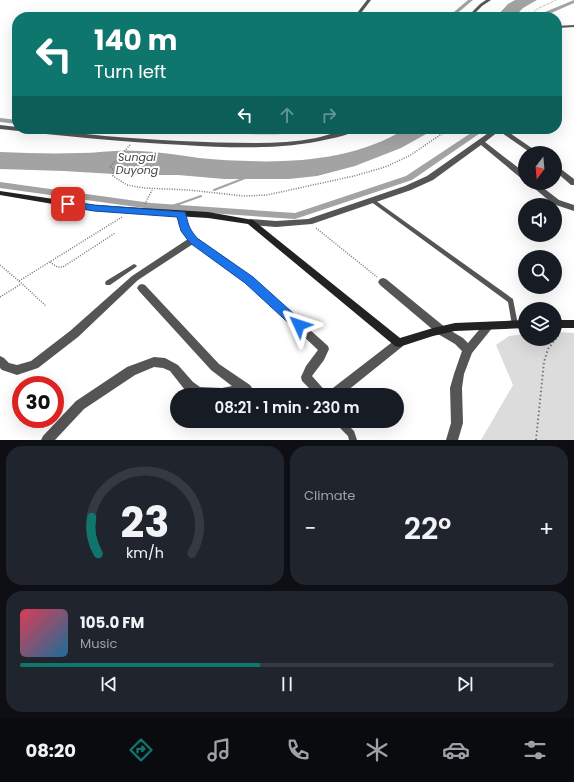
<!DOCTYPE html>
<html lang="en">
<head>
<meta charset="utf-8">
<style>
  :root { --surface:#171b24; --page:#20242c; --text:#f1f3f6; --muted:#9ea1a6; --line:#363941; --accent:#0f766e }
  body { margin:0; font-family:Poppins,sans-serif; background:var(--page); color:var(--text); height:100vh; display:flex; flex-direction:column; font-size:15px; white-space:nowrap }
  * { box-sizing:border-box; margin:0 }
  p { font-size:13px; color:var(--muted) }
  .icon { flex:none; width:22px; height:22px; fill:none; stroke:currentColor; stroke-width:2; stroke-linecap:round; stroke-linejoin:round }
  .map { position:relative; height:440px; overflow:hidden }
  .sheet { display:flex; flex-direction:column; gap:6px; padding:6px; background:#0d0f14; flex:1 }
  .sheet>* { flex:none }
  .guide { position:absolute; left:12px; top:12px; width:550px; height:122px; border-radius:16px; box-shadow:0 4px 16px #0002; background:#0f766e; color:#fff; overflow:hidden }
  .needle { width:26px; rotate:196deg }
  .fabs { position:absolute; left:518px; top:146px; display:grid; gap:8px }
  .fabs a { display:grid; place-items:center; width:44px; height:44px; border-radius:50%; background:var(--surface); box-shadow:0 4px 16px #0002; font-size:20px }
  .speed { position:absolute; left:12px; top:376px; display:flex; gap:8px; font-size:20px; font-weight:700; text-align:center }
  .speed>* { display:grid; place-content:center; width:52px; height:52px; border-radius:50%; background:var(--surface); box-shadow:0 4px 16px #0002; line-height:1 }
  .speed .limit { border:6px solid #d22; background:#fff; color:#111 }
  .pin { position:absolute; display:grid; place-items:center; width:34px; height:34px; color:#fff; margin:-17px; border-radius:8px; box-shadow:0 2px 6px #0006 }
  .me { position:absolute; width:44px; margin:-22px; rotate:312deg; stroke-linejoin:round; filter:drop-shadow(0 0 3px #0008) }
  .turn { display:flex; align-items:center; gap:14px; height:84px; padding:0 16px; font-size:18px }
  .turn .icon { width:52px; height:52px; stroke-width:2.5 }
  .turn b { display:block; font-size:28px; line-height:34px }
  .lanes { display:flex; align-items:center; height:38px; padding:0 16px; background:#0003; justify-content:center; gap:20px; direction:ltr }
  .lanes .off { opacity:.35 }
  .big { font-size:30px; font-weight:600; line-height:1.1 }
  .sheet .card { flex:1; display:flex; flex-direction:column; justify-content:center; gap:6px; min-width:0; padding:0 14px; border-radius:16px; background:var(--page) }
  .sheet .dial { align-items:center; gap:0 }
  .dial svg { height:104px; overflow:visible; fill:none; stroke:var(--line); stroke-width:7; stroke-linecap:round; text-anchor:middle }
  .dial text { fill:var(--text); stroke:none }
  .song { display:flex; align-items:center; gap:12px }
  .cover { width:48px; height:48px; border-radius:6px; background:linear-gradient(135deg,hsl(350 70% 55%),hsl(200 70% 35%)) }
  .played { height:4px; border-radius:2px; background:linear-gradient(90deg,var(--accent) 45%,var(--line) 45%) }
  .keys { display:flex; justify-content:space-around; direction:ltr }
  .heat { display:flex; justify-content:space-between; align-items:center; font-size:22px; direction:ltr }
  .sheet .tiles { flex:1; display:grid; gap:6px; grid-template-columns:1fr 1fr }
  .card:last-child { grid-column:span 2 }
  .trip { position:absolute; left:170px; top:388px; width:234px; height:40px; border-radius:20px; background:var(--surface); box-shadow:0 4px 16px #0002; font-weight:600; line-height:40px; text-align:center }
  .dock { display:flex; height:64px; justify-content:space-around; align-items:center; background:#090b0e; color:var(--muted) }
  .dock .icon { width:28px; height:28px }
  .dock .selected { color:var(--accent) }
  .dock b { font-size:18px; color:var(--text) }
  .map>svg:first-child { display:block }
  .green { fill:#dcdcdc }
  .water { fill:#a3a3a3 }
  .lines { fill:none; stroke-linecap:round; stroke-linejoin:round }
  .stream-far1 { stroke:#a3a3a3; stroke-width:2 }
  .stream { stroke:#a3a3a3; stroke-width:2.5 }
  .canal { fill:#a3a3a3; fill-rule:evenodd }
  .path-far2 { stroke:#777; stroke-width:1; stroke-dasharray:0.5 1; stroke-linecap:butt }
  .path-far1 { stroke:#777; stroke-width:1.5; stroke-dasharray:1 1.5; stroke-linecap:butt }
  .path { stroke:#777; stroke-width:2; stroke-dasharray:1.5 2.5; stroke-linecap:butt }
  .lane { fill:#555; fill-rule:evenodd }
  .street { fill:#555; fill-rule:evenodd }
  .secondary { fill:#222; fill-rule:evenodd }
  .route { fill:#1a73e8; stroke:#114b97 }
  .labels { text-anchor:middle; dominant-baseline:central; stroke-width:4; stroke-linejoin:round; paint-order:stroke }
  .water-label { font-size:11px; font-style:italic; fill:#444; stroke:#fff }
</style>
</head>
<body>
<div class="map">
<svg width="574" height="440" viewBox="0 0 574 440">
  <rect width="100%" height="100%" fill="#fff"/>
  <path class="green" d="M555,332L574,333V440H481L513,385L496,345L509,336L525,334V339H555Z"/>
  <g class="water">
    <path d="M515,0H537L523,8L514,17H496L508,4Z"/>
    <path d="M405,129H435L401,148L355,166L317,176L289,179H224L178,175H130L64,171L0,169V152C26,153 53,154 79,153C99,153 119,149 139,151C159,152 179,155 199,158C267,164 345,166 405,129Z"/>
  </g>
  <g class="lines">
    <g class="stream-far1">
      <path d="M214,190L245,178"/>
      <path d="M176,205L201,196"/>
    </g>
    <path class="stream" d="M170,207L179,204"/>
    <g class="canal">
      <path d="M468,0H473L453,17H448Z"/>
      <path d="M574,0V3L549,14L546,17H541L545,12Z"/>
      <path d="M0,118L17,120V124L0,122Z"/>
      <path d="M181,129H310C297,139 206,132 185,131Z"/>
      <path d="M477,129H486L412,180L295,219L151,209L0,188V182L151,203L295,213L406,176Z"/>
    </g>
    <path class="path-far2" d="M529,17L537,9L556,0"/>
    <g class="path-far1">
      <path d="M130,145L110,167L114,170L113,176L127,185L144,188L189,190L244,196L267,195L354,176L385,167L409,156L449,129"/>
      <path d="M145,204L152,190"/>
      <path d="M316,228L377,277"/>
      <path d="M50,262L57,267H63L115,233"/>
      <path d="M0,265L19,281L122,217"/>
      <path d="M19,281L46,306"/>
      <path d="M0,297L21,284"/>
    </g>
    <path class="path" d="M536,440L544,362L548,349L558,336L557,332"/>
    <g class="lane">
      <path d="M372,198L513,299L518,325L517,327L515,328L513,327L512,325L508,302L370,201V199Z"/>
      <path d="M134,264L136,265L137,266L136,267L110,285H106L105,283L106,281Z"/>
      <path d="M335,421H344L354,431L357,440H349L348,436L336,424Z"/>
    </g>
    <g class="street">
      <path d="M367,0H371L358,17H354Z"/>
      <path d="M486,0H491L482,6L471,17H467L480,4Z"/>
      <path d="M574,25V27L557,28V26Z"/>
      <path d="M0,125L17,127V129C46,129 75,133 105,136C155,140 205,143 256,143C276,143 296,142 316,138C330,135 343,129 357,129C350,135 338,137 329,139C282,150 232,148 184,145C123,142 61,136 0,129Z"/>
      <path d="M494,129H504L539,153H531L499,131L485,142L525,173V179H522L481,145L433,180L411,190L312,224L276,227L250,225L246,222L250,219L276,221L308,219L405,186L427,176Z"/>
      <path d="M555,165L557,166L574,179V185H571L555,171Z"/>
      <path d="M528,183H537L559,200L574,205V211L553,204Z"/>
      <path d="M181,211L185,214L187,225L196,238L252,278L328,346L329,349L324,360L312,376L328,394L329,391L395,340L399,339L403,340L404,343L403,346L342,395H316L302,381L301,377L306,366L318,350L246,282L193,244L138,280L78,337L38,368L17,375L2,370L0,368V356L4,358L9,363L17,365L31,361L70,331L132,276L188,239L179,225L177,214Z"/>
      <path d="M383,278L386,279L446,328L463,338L468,343L484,324L488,323L492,324L493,327L472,353L464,374L462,388L463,423L458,440H446L451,423L450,388L454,374L462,351L455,344L438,334L380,285L378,282L380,279Z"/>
      <path d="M142,284L145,285L219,364L250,385L257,395H194L185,390L170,371L163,368L154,367L135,375L84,409L55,440H41L43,436L76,401L127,367L154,357L165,358L178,365L193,382L200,387L222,388L232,386L211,370L139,291L137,288L139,285Z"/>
    </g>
    <g class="secondary">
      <path d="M0,191L94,205L208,212L253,220L400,338L433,328L455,323L525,320V328L455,331L433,336L399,347L395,346L248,224L208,218L94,211L0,195Z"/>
      <rect x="555" y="320" width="19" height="8"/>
    </g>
  </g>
  <path class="route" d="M68,201L94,205L185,212C189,224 187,226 197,238L253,277L303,322L304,325L303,329L299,330L295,329L245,283L190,243L181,231L177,217L94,211L65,206L64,204Z"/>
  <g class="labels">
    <g class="water-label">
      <text x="137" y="157">Sungai<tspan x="137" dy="13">Duyong</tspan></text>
    </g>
  </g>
</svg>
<div class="fabs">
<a><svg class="needle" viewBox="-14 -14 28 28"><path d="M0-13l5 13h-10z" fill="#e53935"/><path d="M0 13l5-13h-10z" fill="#9ea1a6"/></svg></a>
<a><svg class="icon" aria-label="sound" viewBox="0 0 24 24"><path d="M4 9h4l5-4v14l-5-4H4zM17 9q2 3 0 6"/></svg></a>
<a><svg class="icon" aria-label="search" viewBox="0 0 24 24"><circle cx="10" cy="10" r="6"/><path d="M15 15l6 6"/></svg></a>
<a><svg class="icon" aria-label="layers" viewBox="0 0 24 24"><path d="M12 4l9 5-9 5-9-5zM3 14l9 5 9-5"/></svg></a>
</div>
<div class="speed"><div class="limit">30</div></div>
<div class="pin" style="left:68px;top:204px;background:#d93025"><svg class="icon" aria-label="arrive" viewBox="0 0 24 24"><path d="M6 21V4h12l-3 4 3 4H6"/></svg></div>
<svg class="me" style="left:299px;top:325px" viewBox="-20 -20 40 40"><path d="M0-17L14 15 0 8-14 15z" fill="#1a73e8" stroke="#fff" stroke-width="4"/></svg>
<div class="trip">08:21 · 1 min · 230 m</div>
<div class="guide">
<div class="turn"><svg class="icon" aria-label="left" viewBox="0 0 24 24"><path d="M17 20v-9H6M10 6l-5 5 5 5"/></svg><div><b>140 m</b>Turn left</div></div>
<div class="lanes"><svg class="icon" aria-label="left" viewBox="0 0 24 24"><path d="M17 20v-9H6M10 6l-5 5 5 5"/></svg><svg class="icon off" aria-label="ahead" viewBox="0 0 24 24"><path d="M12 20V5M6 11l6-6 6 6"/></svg><svg class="icon off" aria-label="right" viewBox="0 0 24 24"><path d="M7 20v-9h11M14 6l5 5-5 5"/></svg></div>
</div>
</div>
<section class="sheet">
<div class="tiles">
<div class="card dial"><svg viewBox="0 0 100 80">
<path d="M14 69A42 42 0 1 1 86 69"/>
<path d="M14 69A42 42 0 0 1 9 41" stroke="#0f766e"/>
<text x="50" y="56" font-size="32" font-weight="700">23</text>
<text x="50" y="72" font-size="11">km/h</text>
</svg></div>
<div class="card"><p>Climate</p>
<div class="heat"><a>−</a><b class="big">22°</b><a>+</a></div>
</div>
<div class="card">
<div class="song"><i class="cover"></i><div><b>105.0 FM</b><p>Music</p></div></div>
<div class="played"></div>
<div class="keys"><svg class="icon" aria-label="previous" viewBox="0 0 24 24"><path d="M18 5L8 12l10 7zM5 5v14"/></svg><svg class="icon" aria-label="pause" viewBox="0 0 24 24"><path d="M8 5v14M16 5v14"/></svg><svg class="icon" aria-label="next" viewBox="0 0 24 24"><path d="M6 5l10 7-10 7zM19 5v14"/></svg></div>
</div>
</div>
</section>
<nav class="dock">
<b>08:20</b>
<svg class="icon selected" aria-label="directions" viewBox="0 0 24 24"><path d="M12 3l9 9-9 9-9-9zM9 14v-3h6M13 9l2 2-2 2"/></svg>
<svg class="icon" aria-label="music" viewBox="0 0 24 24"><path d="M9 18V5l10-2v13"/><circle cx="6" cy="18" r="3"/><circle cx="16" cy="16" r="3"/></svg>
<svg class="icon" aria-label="phone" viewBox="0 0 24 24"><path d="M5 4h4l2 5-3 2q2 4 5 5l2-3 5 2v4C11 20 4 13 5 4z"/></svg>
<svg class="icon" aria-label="climate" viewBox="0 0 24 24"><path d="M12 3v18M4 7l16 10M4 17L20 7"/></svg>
<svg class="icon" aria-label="car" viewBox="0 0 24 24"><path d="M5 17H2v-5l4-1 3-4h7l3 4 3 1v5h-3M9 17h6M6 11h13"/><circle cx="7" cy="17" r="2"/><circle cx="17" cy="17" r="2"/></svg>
<svg class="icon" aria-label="filters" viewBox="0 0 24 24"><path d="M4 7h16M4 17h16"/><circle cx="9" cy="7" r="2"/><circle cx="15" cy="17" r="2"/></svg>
</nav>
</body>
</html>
